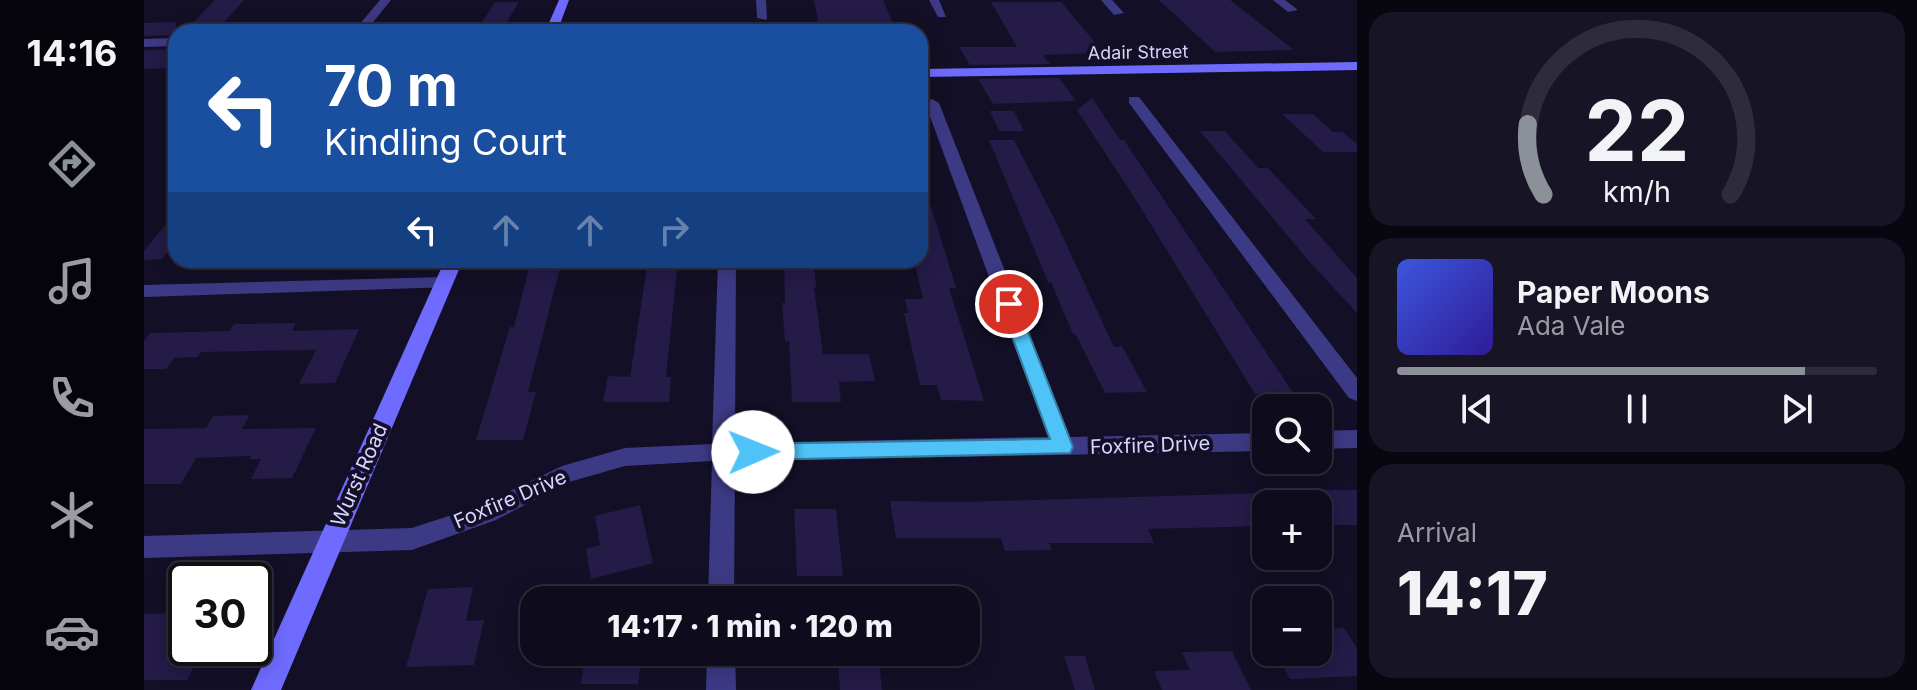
<!DOCTYPE html>
<html lang="en">
<head>
<meta charset="utf-8">
<style>
  :root { --surface:#0e0b1c; --page:#171425; --text:#f1f3f6; --muted:#9b9ba3; --line:#2e2b3b; --accent:#8c9099 }
  body { margin:0; font-family:Inter,sans-serif; background:var(--page); color:var(--text); height:100vh; display:flex; flex-direction:column; font-size:30px; white-space:nowrap }
  * { box-sizing:border-box; margin:0 }
  p { font-size:26px; color:var(--muted) }
  .icon { flex:none; width:44px; height:44px; fill:none; stroke:currentColor; stroke-width:2; stroke-linecap:round; stroke-linejoin:round }
  .map { position:relative; flex:1; overflow:hidden }
  .drawer { display:flex; flex-direction:column; gap:12px; padding:12px; background:#08060f; width:560px }
  .drawer>* { flex:none }
  .hud { position:absolute; left:24px; top:24px; width:760px; height:244px; border-radius:24px; box-shadow:0 4px 20px #0003,0 0 0 2px var(--line); background:#1a4fa0; color:#fff; overflow:hidden }
  .controls { position:absolute; left:1108px; top:394px; display:grid; gap:16px }
  .controls a { display:grid; place-items:center; width:80px; height:80px; border-radius:16px; background:var(--surface); box-shadow:0 4px 20px #0003,0 0 0 2px var(--line); font-size:40px }
  .speed { position:absolute; left:24px; top:562px; display:flex; gap:16px; font-size:40px; font-weight:700; text-align:center }
  .speed>* { display:grid; place-content:center; width:104px; height:104px; border-radius:50%; background:var(--surface); box-shadow:0 4px 20px #0003,0 0 0 2px var(--line); line-height:1 }
  .speed .limit { border:4px solid #111; border-radius:12px; background:#fff; color:#111 }
  .pin { position:absolute; display:grid; place-items:center; width:68px; height:68px; color:#fff; margin:-34px; border:4px solid #fff; border-radius:50%; box-shadow:0 2px 8px #0007 }
  .me { position:absolute; width:88px; margin:-44px; rotate:89deg; stroke-linejoin:round; filter:drop-shadow(0 0 6px #0008) }
  .turn { display:flex; align-items:center; gap:28px; height:168px; padding:0 24px; font-size:36px }
  .turn .icon { width:104px; height:104px; stroke-width:2.5 }
  .turn b { display:block; font-size:56px; line-height:68px }
  .lanes { display:flex; align-items:center; height:76px; padding:0 24px; background:#0003; justify-content:center; gap:40px; direction:ltr }
  .lanes .off { opacity:.35 }
  .big { font-size:60px; font-weight:800; line-height:1.1 }
  .drawer .card { flex:1; display:flex; flex-direction:column; justify-content:center; gap:12px; min-width:0; padding:0 28px; border-radius:24px; background:var(--page) }
  .drawer .dial { align-items:center; gap:0 }
  .dial svg { height:208px; overflow:visible; fill:none; stroke:var(--line); stroke-width:7; stroke-linecap:round; text-anchor:middle }
  .dial text { fill:var(--text); stroke:none }
  .song { display:flex; align-items:center; gap:24px }
  .cover { width:96px; height:96px; border-radius:12px; background:linear-gradient(135deg,hsl(230 70% 55%),hsl(250 70% 35%)) }
  .played { height:8px; border-radius:4px; background:linear-gradient(90deg,var(--accent) 85%,var(--line) 85%) }
  .keys { display:flex; justify-content:space-around; direction:ltr }
  .trip { position:absolute; left:376px; top:586px; width:460px; height:80px; border-radius:24px; background:var(--surface); box-shadow:0 4px 20px #0003,0 0 0 2px var(--line); font-weight:800; line-height:80px; text-align:center }
  main { display:flex; flex:1; min-height:0 }
  .tab-bar { display:flex; flex-direction:column; width:144px; justify-content:space-around; align-items:center; background:#06040b; color:var(--muted) }
  .tab-bar .icon { width:56px; height:56px }
  .tab-bar .active { color:var(--accent) }
  .tab-bar b { font-size:36px; color:var(--text) }
  .map>svg:first-child { display:block }
  .building { fill:#241b47 }
  .lines { fill:none; stroke-linecap:round; stroke-linejoin:round }
  .street { fill:#3d3a85; fill-rule:evenodd }
  .secondary { fill:#6f6bff; fill-rule:evenodd }
  .route { fill:#4fc3f7; stroke:#337fa1; stroke-width:2 }
  .labels { text-anchor:middle; dominant-baseline:central; stroke-width:8; stroke-linejoin:round; paint-order:stroke }
  .far-street-label { font-size:18px; fill:#d9d4ff; stroke:#130f26 }
  .street-label { font-size:20px; fill:#d9d4ff; stroke:#130f26 }
</style>
</head>
<body>
<main>
<nav class="tab-bar">
<b>14:16</b>
<svg class="icon active" aria-label="directions" viewBox="0 0 24 24"><path d="M12 3l9 9-9 9-9-9zM9 14v-3h6M13 9l2 2-2 2"/></svg>
<svg class="icon" aria-label="music" viewBox="0 0 24 24"><path d="M9 18V5l10-2v13"/><circle cx="6" cy="18" r="3"/><circle cx="16" cy="16" r="3"/></svg>
<svg class="icon" aria-label="phone" viewBox="0 0 24 24"><path d="M5 4h4l2 5-3 2q2 4 5 5l2-3 5 2v4C11 20 4 13 5 4z"/></svg>
<svg class="icon" aria-label="climate" viewBox="0 0 24 24"><path d="M12 3v18M4 7l16 10M4 17L20 7"/></svg>
<svg class="icon" aria-label="car" viewBox="0 0 24 24"><path d="M5 17H2v-5l4-1 3-4h7l3 4 3 1v5h-3M9 17h6M6 11h13"/><circle cx="7" cy="17" r="2"/><circle cx="17" cy="17" r="2"/></svg>
</nav>
<div class="map">
<svg width="1213" height="690" viewBox="0 0 1213 690">
  <rect width="100%" height="100%" fill="#130f26"/>
  <g class="building">
    <path d="M71,0H100L73,30H42Z"/>
    <path d="M670,0H739L751,28H695L696,32H676Z"/>
    <path d="M1015,0H1086L1150,50L1071,52Z"/>
    <path d="M351,2H375L357,32H332Z"/>
    <path d="M847,2H917L960,53L899,55L906,64L826,65L815,47H873Z"/>
    <path d="M32,22V35L0,36V23Z"/>
    <path d="M32,49V68L0,69V50Z"/>
    <path d="M915,78L932,101L849,104L834,79Z"/>
    <path d="M948,98L976,140H980L1150,394H1111L990,197L933,110Z"/>
    <path d="M846,111H870L880,131H855Z"/>
    <path d="M1138,114H1169L1189,132H1198L1213,144V152H1179Z"/>
    <path d="M1056,131H1081L1114,168H1124L1172,219H1161L1213,278V313L1164,260Z"/>
    <path d="M845,140H870L912,222L970,347L978,346L1003,392L961,393L932,335L929,334L907,282H904Z"/>
    <path d="M782,190L812,288H805L840,401L797,400L793,385H776L760,313H764L761,299H779L770,260H776V191Z"/>
    <path d="M32,212V241L18,259L0,260V251Z"/>
    <path d="M504,260H534L522,377H527L525,402H459L464,376L486,377Z"/>
    <path d="M640,260H670L672,288H670L679,354H725L731,381L695,382L697,402H648L645,341H641L638,303H641Z"/>
    <path d="M385,268H416L384,392H392L379,440H332L366,327H370Z"/>
    <path d="M152,323L148,331L215,329L191,383L155,384L172,350L57,352L53,357L30,358L22,369H0V341L6,333L85,331L90,324Z"/>
    <path d="M106,415L98,429L172,428L148,478L107,479L117,459H105L107,456L52,458L37,484H0V429L62,428L69,416Z"/>
    <rect x="1174" y="490" width="39" height="35"/>
    <path d="M1122,493V526L1004,529L1010,543H905L908,550L861,551L857,538H752L746,501L819,502Z"/>
    <path d="M496,505L509,563L447,579L442,549L456,545L451,516Z"/>
    <path d="M650,509H692L699,576H653Z"/>
    <path d="M329,587L322,621L340,620L330,665L262,667L284,589Z"/>
    <path d="M42,613L26,644L59,648L43,680H0V614Z"/>
    <path d="M1200,628L1213,648V676L1146,679L1132,652H1174V629Z"/>
    <path d="M1088,651L1107,690H1018L1010,671L1046,670L1038,652Z"/>
    <path d="M442,652H498L494,684H437Z"/>
    <path d="M920,656H941L951,690H931Z"/>
    <path d="M694,659H735L738,690H696Z"/>
  </g>
  <g class="lines">
    <g class="street">
      <path d="M236,0H247L221,32H209Z"/>
      <path d="M612,0H622L623,20L613,18Z"/>
      <path d="M785,0H795L802,17H794Z"/>
      <path d="M957,0H968L980,13L970,15Z"/>
      <path d="M1129,0H1141L1154,10L1144,12Z"/>
      <path d="M32,38V46L0,47V39Z"/>
      <path d="M985,97H995L1213,378V401L1205,398L985,103Z"/>
      <path d="M788,99L795,103L926,437L1122,433V451L591,461L590,600H564L568,461L481,466L425,482L352,520L268,550L0,558V536L268,528L335,506L418,466L481,448L568,444L574,260H592L591,443L904,437L781,103Z"/>
      <path d="M300,277L306,279L309,283L306,287L0,297V285Z"/>
      <path d="M1213,430V448L1174,449V431Z"/>
      <path d="M563,652H591L592,690H562Z"/>
    </g>
    <g class="secondary">
      <path d="M415,0H425L413,32H401Z"/>
      <path d="M1213,62V70L776,77V69Z"/>
      <path d="M301,260H319L137,690H107Z"/>
    </g>
  </g>
  <path class="route" d="M865,298L873,304L929,447L926,453L609,460L601,457L598,452L601,446L609,444L906,439L856,304Z"/>
  <g class="labels">
    <g class="far-street-label">
      <text transform="translate(994 52) rotate(-1)">Adair Street</text>
    </g>
    <g class="street-label">
      <text transform="translate(1006 445) rotate(-2)">Foxfire Drive</text>
      <text transform="translate(215 475) rotate(-66)">Wurst Road</text>
      <text transform="translate(366 499) rotate(-23)">Foxfire Drive</text>
    </g>
  </g>
</svg>
<div class="controls">
<a><svg class="icon" aria-label="search" viewBox="0 0 24 24"><circle cx="10" cy="10" r="6"/><path d="M15 15l6 6"/></svg></a>
<a>+</a>
<a>−</a>
</div>
<div class="speed"><div class="limit">30</div></div>
<div class="pin" style="left:865px;top:304px;background:#d93025"><svg class="icon" aria-label="arrive" viewBox="0 0 24 24"><path d="M6 21V4h12l-3 4 3 4H6"/></svg></div>
<svg class="me" style="left:609px;top:452px" viewBox="-20 -20 40 40"><circle r="19" fill="#fff"/><path d="M0-13L10 11 0 6-10 11z" fill="#4fc3f7"/></svg>
<div class="trip">14:17 · 1 min · 120 m</div>
<div class="hud">
<div class="turn"><svg class="icon" aria-label="left" viewBox="0 0 24 24"><path d="M17 20v-9H6M10 6l-5 5 5 5"/></svg><div><b>70 m</b>Kindling Court</div></div>
<div class="lanes"><svg class="icon" aria-label="left" viewBox="0 0 24 24"><path d="M17 20v-9H6M10 6l-5 5 5 5"/></svg><svg class="icon off" aria-label="ahead" viewBox="0 0 24 24"><path d="M12 20V5M6 11l6-6 6 6"/></svg><svg class="icon off" aria-label="ahead" viewBox="0 0 24 24"><path d="M12 20V5M6 11l6-6 6 6"/></svg><svg class="icon off" aria-label="right" viewBox="0 0 24 24"><path d="M7 20v-9h11M14 6l5 5-5 5"/></svg></div>
</div>
</div>
<section class="drawer">
<div class="card dial"><svg viewBox="0 0 100 80">
<path d="M14 69A42 42 0 1 1 86 69"/>
<path d="M14 69A42 42 0 0 1 8 42" stroke="#8c9099"/>
<text x="50" y="56" font-size="32" font-weight="700">22</text>
<text x="50" y="72" font-size="11">km/h</text>
</svg></div>
<div class="card">
<div class="song"><i class="cover"></i><div><b>Paper Moons</b><p>Ada Vale</p></div></div>
<div class="played"></div>
<div class="keys"><svg class="icon" aria-label="previous" viewBox="0 0 24 24"><path d="M18 5L8 12l10 7zM5 5v14"/></svg><svg class="icon" aria-label="pause" viewBox="0 0 24 24"><path d="M8 5v14M16 5v14"/></svg><svg class="icon" aria-label="next" viewBox="0 0 24 24"><path d="M6 5l10 7-10 7zM19 5v14"/></svg></div>
</div>
<div class="card"><p>Arrival</p><b class="big">14:17</b></div>
</section>
</main>
</body>
</html>
